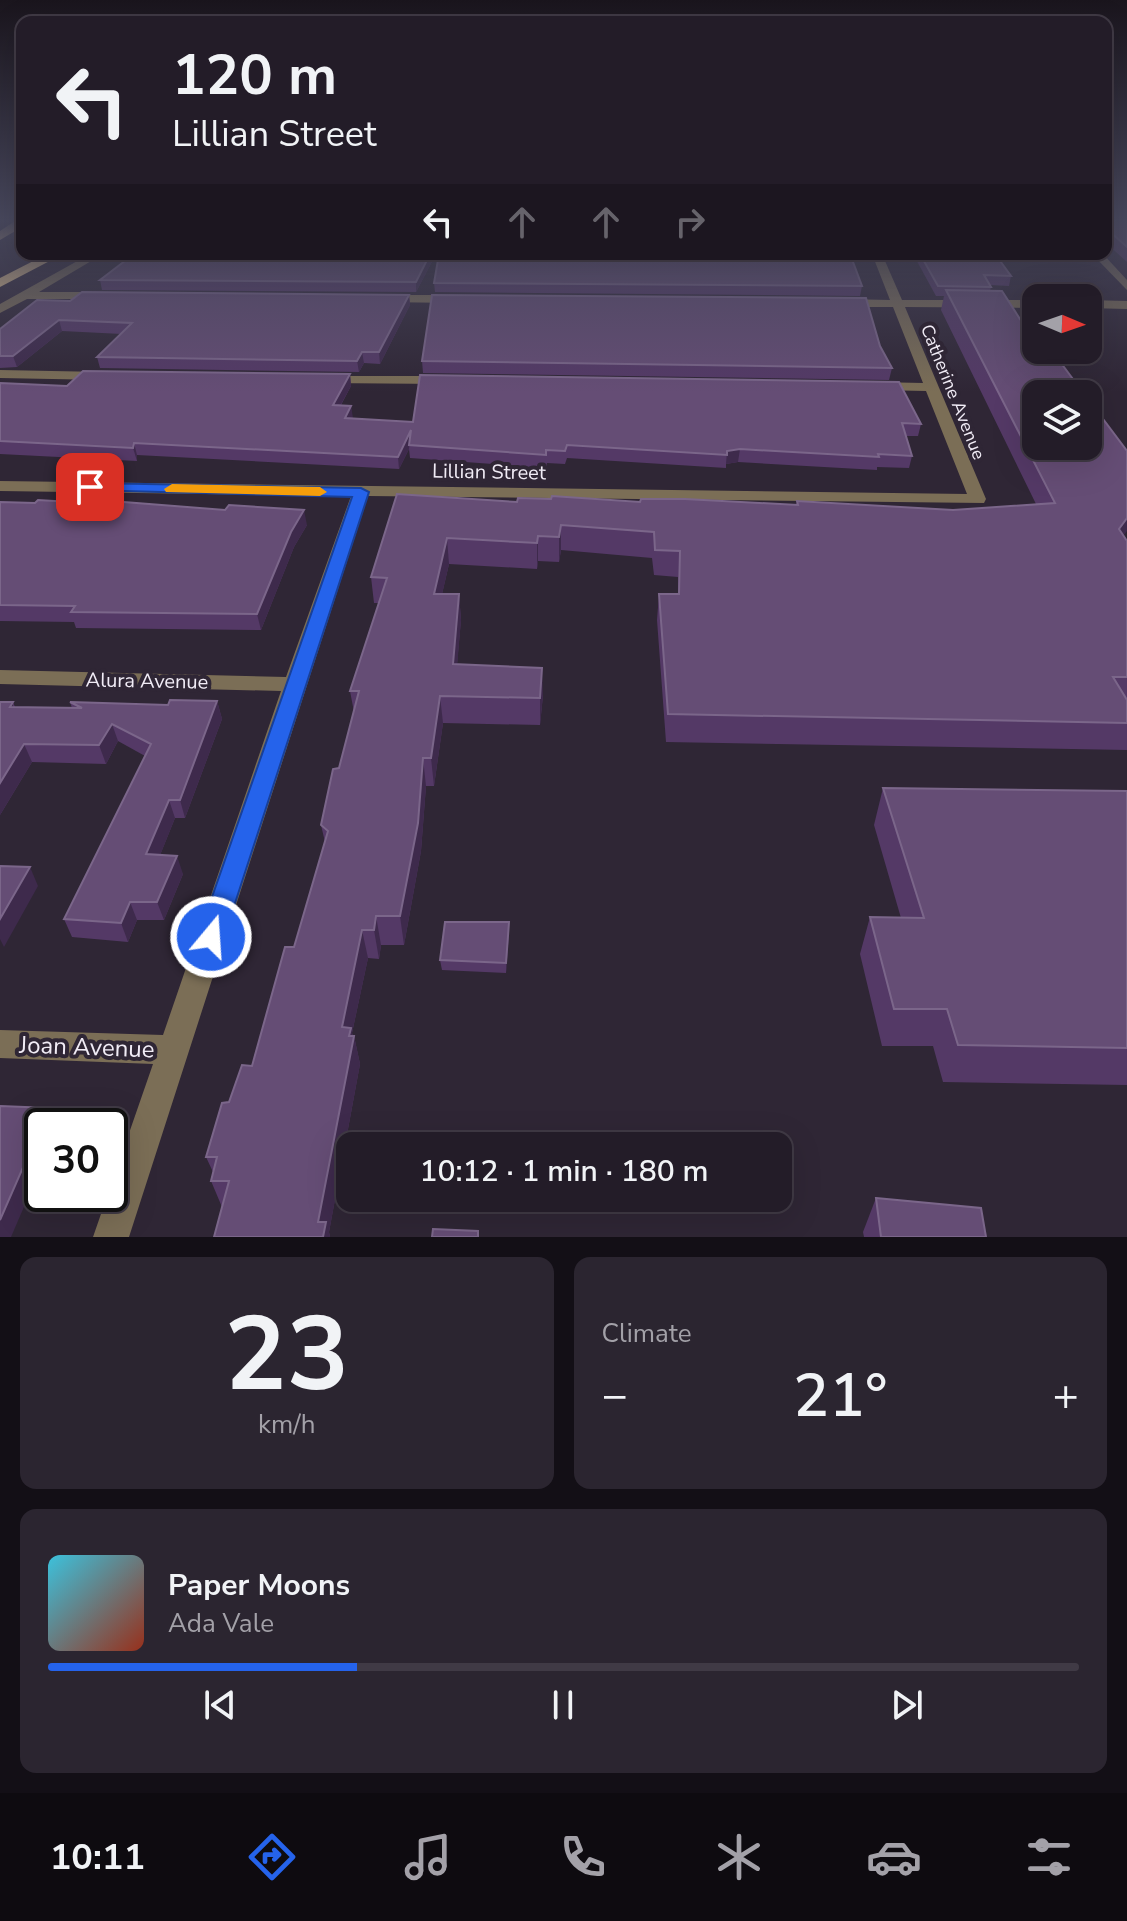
<!DOCTYPE html>
<html lang="en">
<head>
<meta charset="utf-8">
<style>
  :root { --surface:#231c28; --page:#2b2530; --text:#f1f3f6; --muted:#a3a1a8; --line:#403a45; --accent:#2563eb }
  body { margin:0; font-family:"Nunito Sans",sans-serif; background:var(--page); color:var(--text); height:100vh; display:flex; flex-direction:column; font-size:30px; white-space:nowrap }
  * { box-sizing:border-box; margin:0 }
  p { font-size:26px; color:var(--muted) }
  .icon { flex:none; width:44px; height:44px; fill:none; stroke:currentColor; stroke-width:2; stroke-linecap:round; stroke-linejoin:round }
  .map { position:relative; height:1237px; overflow:hidden }
  .sheet { display:flex; flex-direction:column; gap:20px; padding:20px; background:#130f16; flex:1 }
  .sheet>* { flex:none }
  .guide { position:absolute; left:16px; top:16px; width:1096px; height:244px; border-radius:16px; box-shadow:0 8px 32px #0002,0 0 0 2px var(--line); background:#231c28; color:var(--text); overflow:hidden }
  .needle { width:52px; rotate:92deg }
  .buttons { position:absolute; left:1022px; top:284px; display:grid; gap:16px }
  .buttons a { display:grid; place-items:center; width:80px; height:80px; border-radius:16px; background:var(--surface); box-shadow:0 8px 32px #0002,0 0 0 2px var(--line); font-size:40px }
  .speed { position:absolute; left:24px; top:1108px; display:flex; gap:16px; font-size:40px; font-weight:700; text-align:center }
  .speed>* { display:grid; place-content:center; width:104px; height:104px; border-radius:50%; background:var(--surface); box-shadow:0 8px 32px #0002,0 0 0 2px var(--line); line-height:1 }
  .speed .limit { border:4px solid #111; border-radius:12px; background:#fff; color:#111 }
  .pin { position:absolute; display:grid; place-items:center; width:68px; height:68px; color:#fff; margin:-34px; border-radius:16px; box-shadow:0 4px 12px #0006 }
  .me { position:absolute; width:88px; margin:-44px; rotate:18deg; stroke-linejoin:round; filter:drop-shadow(0 0 6px #0008) }
  .turn { display:flex; align-items:center; gap:28px; height:168px; padding:0 24px; font-size:36px }
  .turn .icon { width:104px; height:104px; stroke-width:2.5 }
  .turn b { display:block; font-size:56px; line-height:68px }
  .lanes { display:flex; align-items:center; height:76px; padding:0 24px; background:#0003; justify-content:center; gap:40px; direction:ltr }
  .lanes .off { opacity:.35 }
  .big { font-size:60px; font-weight:600; line-height:1.1 }
  .sheet .widget { flex:1; display:flex; flex-direction:column; justify-content:center; gap:12px; min-width:0; padding:0 28px; border-radius:16px; background:var(--page) }
  .sheet .dial { align-items:center; gap:0 }
  .dial b { font-size:104px; line-height:1 }
  .song { display:flex; align-items:center; gap:24px }
  .cover { width:96px; height:96px; border-radius:12px; background:linear-gradient(135deg,hsl(190 70% 55%),hsl(10 70% 35%)) }
  .played { height:8px; border-radius:4px; background:linear-gradient(90deg,var(--accent) 30%,var(--line) 30%) }
  .keys { display:flex; justify-content:space-around; direction:ltr }
  .heat { display:flex; justify-content:space-between; align-items:center; font-size:44px; direction:ltr }
  .sheet .tiles { flex:1; display:grid; gap:20px; grid-template-columns:1fr 1fr }
  .widget:last-child { grid-column:span 2 }
  .trip { position:absolute; left:336px; top:1132px; width:456px; height:80px; border-radius:16px; background:var(--surface); box-shadow:0 8px 32px #0002,0 0 0 2px var(--line); font-weight:600; line-height:80px; text-align:center }
  .tab-bar { display:flex; height:128px; justify-content:space-around; align-items:center; background:#0e0b10; color:var(--muted) }
  .tab-bar .icon { width:56px; height:56px }
  .tab-bar .active { color:var(--accent) }
  .tab-bar b { font-size:36px; color:var(--text) }
  .map>svg:first-child { display:block }
  .lines { fill:none; stroke-linecap:round; stroke-linejoin:round }
  .minor { fill:#7b6e56; fill-rule:evenodd }
  .motorway { fill:#eccb8f; fill-rule:evenodd }
  .wall { fill:#543966 }
  .shaded-wall { fill:#3e2a4c }
  .building { fill:#654d75; stroke:#7b668a; stroke-width:2 }
  .route { fill:#2563eb; stroke:#184099; stroke-width:2 }
  .slow { fill:#f59e0b }
  .labels { text-anchor:middle; dominant-baseline:central; stroke-width:8; stroke-linejoin:round; paint-order:stroke }
  .far-street-label { font-size:18px; fill:#f1ecf6; stroke:#2f2635 }
  .street-label { font-size:20px; fill:#f1ecf6; stroke:#2f2635 }
  .near-street-label { font-size:24px; fill:#f1ecf6; stroke:#2f2635 }
</style>
</head>
<body>
<div class="map">
<svg width="1127" height="1237" viewBox="0 0 1127 1237">
  <rect width="100%" height="100%" fill="#2f2635"/>
  <g class="lines">
    <g class="minor">
      <path d="M90,254H103L39,292H103L107,293V299H27L0,313V304Z"/>
      <path d="M872,254H882L902,300H1036V308L905,307L986,499L984,503L368,496L129,1237H93L153,1064L0,1058V1030L163,1035L281,691L0,684V670L286,677L351,496L0,491V481L967,494L926,391L876,390L869,386L876,382L923,383L893,307H843L837,303L843,299L890,300Z"/>
      <path d="M1092,254H1103L1127,280V290Z"/>
      <path d="M383,295H459L465,299L459,303L379,302L377,299Z"/>
      <path d="M1088,300L1127,301V309L1088,308Z"/>
      <path d="M0,370L104,372L111,376L104,380L0,378Z"/>
      <path d="M319,376H444L451,380L444,384L324,383L319,382Z"/>
    </g>
    <g class="motorway">
      <path d="M18,219H22V227L0,240V231Z"/>
      <path d="M47,254H63L0,287V278Z"/>
    </g>
  </g>
  <g class="wall">
    <path d="M1106,219H1127V262L1106,243Z"/>
    <path d="M436,254L416,292L102,290L100,280Z"/>
    <path d="M913,254H995L1011,276L1009,286L990,285L991,287L990,291L1127,541V750L666,742L657,620L659,594H678V577L654,575L652,558L561,550L559,562L538,561L537,569L449,564L442,594H459L461,620L457,664L543,695L540,725L443,723L434,786H426L421,851L404,945H381L379,959L368,958L352,1033L353,1036H354L360,1064L329,1232L330,1237H214L222,1207L211,1181L213,1172L206,1157L229,1102L252,1066L294,947L325,842L321,825L339,768L354,712L350,691L379,603H374L371,577L517,502L796,505L797,501L953,510L1036,504L941,310L944,296H936Z"/>
    <path d="M434,283L862,286L860,296L435,292Z"/>
    <path d="M409,295L410,305L380,364L364,363L359,372L100,368L97,357L122,334L62,331L17,367L0,368V329L70,301Z"/>
    <path d="M880,346L892,368L889,380L423,373L422,361Z"/>
    <path d="M350,374L351,386L341,405L351,406L352,419L413,422L921,424L918,436H906L912,456L909,468L877,467V470L738,462L726,464V468L567,458L565,464L547,463L546,468L410,458L409,449L399,469L137,455V461L0,454V383L67,386Z"/>
    <path d="M0,502L307,525L294,547L261,630L76,628L74,622L0,621Z"/>
    <path d="M217,701L222,719L185,818H175L160,855L183,874L164,920H137L128,942L72,937L64,919L145,756L118,741L106,764L32,762L0,815L13,702L15,707L72,708L70,702L168,705Z"/>
    <path d="M883,788L1127,791V1085L943,1082L933,1046H882L860,954L870,917L901,918L874,825Z"/>
    <path d="M509,932L506,973L442,970L440,960Z"/>
    <path d="M876,1198L986,1237H864L863,1232Z"/>
  </g>
  <g class="shaded-wall">
    <path d="M430,254H436L416,292V282Z"/>
    <path d="M409,295L410,305L380,364L379,352Z"/>
    <path d="M59,320L62,331L17,367L13,356Z"/>
    <path d="M362,352L364,363L359,372L357,361Z"/>
    <path d="M350,374L351,386L334,417L333,405Z"/>
    <path d="M351,406L353,418L346,431L345,418Z"/>
    <path d="M411,430L409,449L399,469L398,457Z"/>
    <path d="M134,443L137,455V461L133,448Z"/>
    <path d="M740,449L738,462L726,464L727,451Z"/>
    <path d="M304,510L307,525L294,547L261,630L257,614L291,532Z"/>
    <path d="M1127,518V531L1109,554L1119,529Z"/>
    <path d="M561,525V550L559,562V537Z"/>
    <path d="M538,536V561L537,569V543Z"/>
    <path d="M447,538L449,564L436,620L434,594Z"/>
    <path d="M459,594L461,620L455,691L453,664Z"/>
    <path d="M542,668L543,695L540,725V698Z"/>
    <path d="M440,696L443,723L434,786L431,758Z"/>
    <path d="M217,701L222,719L185,818L180,800Z"/>
    <path d="M112,724L118,741L106,764L99,745Z"/>
    <path d="M24,744L32,762L0,815V783Z"/>
    <path d="M423,758L426,786L421,851L404,945L400,916Z"/>
    <path d="M169,800L175,818L153,873L146,854Z"/>
    <path d="M177,856L183,874L164,920L157,902Z"/>
    <path d="M30,867L38,886L4,947L0,939V919Z"/>
    <path d="M130,902L137,920L128,942L121,923Z"/>
    <path d="M376,916L381,945L379,959L374,930Z"/>
    <path d="M509,922V932L506,973V963Z"/>
    <path d="M362,930L368,958L352,1033L354,1039V1036L360,1064L329,1232L330,1237H322L318,1222L342,1027Z"/>
    <path d="M49,1108L59,1125V1126H42V1165L11,1237H0V1220Z"/>
  </g>
  <g class="building">
    <path d="M1106,219H1127V247L1106,228V226H1113Z"/>
    <path d="M134,254H430L416,282L100,280Z"/>
    <path d="M439,254H850L862,286L434,283Z"/>
    <path d="M920,254H995L1011,276L984,275L991,287L938,286Z"/>
    <path d="M946,290L1002,291L1036,344V350H1040L1048,363H1061L1084,394H1036V446H1088V399L1127,451V518L1119,529L1127,541V677H1113L1127,700V723L668,714L659,594H679L680,551L655,550L654,532L561,525L559,537L538,536L537,543L447,538L434,594H459L453,664L542,668L540,698L440,696L431,758H423L418,823L400,916H376L374,930H362L342,1027L351,1028L349,1036H354L318,1222H326L323,1237H214L229,1181H211L217,1157H206L222,1103L229,1102L242,1065L252,1066L285,947H294L328,831L321,825L333,769L339,768L359,691H350L387,578L371,577L397,494L517,502L518,498L551,499L552,496L640,502L641,499H685L798,505L797,501L953,510L1055,503Z"/>
    <path d="M82,292L409,295L379,352H362L357,361L97,357L132,323L59,320L13,356H0V329L37,300L70,301Z"/>
    <path d="M432,295L866,298L880,346L892,368L422,361Z"/>
    <path d="M83,371L350,374L333,405L351,406L345,418L413,422L420,375L899,382L921,424L902,423L912,456L878,454L879,457L740,449L727,451V455L567,445L565,451L546,450V455L409,445L411,430L398,457L134,443L133,448L0,441V383L67,386Z"/>
    <path d="M73,498L225,510L229,505L304,510L291,532L257,614L71,612L75,606L0,605V502L35,503L38,500L71,502Z"/>
    <path d="M170,700L217,701L180,800H169L146,854L177,856L157,902H130L121,923L64,919L151,744L112,724L99,745L24,744L0,783V702H13L10,707L82,708L70,702L168,705Z"/>
    <path d="M883,788L1127,791V1048L958,1045L947,1009H894L870,917L924,918Z"/>
    <path d="M0,866L30,867L0,919Z"/>
    <path d="M445,922H509L506,963L440,960Z"/>
    <path d="M0,1106L49,1108L0,1220Z"/>
    <path d="M876,1198L981,1208L986,1237H881Z"/>
    <path d="M433,1229L478,1231V1237H432Z"/>
  </g>
  <linearGradient id="sky" x2="0" y2="1"><stop stop-color="#1a151d"/><stop offset="0.56" stop-color="#47475c"/><stop offset="1" stop-color="#47475c" stop-opacity="0"/></linearGradient>
  <rect width="1127" height="392" fill="url(#sky)"/>
  <path class="route" d="M90,483L361,488L369,492L224,937L220,945L211,948L202,945L198,937L352,497L85,490L83,487Z"/>
  <path class="slow" d="M172,484L320,487L327,492L320,496L166,492L164,489Z"/>
  <g class="labels">
    <g class="far-street-label">
      <text transform="translate(953 392) rotate(68)">Catherine Avenue</text>
    </g>
    <g class="street-label">
      <text transform="translate(489 472) rotate(1)">Lillian Street</text>
      <text transform="translate(147 681) rotate(1)">Alura Avenue</text>
    </g>
    <g class="near-street-label">
      <text transform="translate(87 1047) rotate(2)">Joan Avenue</text>
    </g>
  </g>
</svg>
<div class="buttons">
<a><svg class="needle" viewBox="-14 -14 28 28"><path d="M0-13l5 13h-10z" fill="#e53935"/><path d="M0 13l5-13h-10z" fill="#a3a1a8"/></svg></a>
<a><svg class="icon" aria-label="layers" viewBox="0 0 24 24"><path d="M12 4l9 5-9 5-9-5zM3 14l9 5 9-5"/></svg></a>
</div>
<div class="speed"><div class="limit">30</div></div>
<div class="pin" style="left:90px;top:487px;background:#d93025"><svg class="icon" aria-label="arrive" viewBox="0 0 24 24"><path d="M6 21V4h12l-3 4 3 4H6"/></svg></div>
<svg class="me" style="left:211px;top:937px" viewBox="-20 -20 40 40"><circle r="17" fill="#2563eb" stroke="#fff" stroke-width="3"/><path d="M0-11L8 9 0 5-8 9z" fill="#fff"/></svg>
<div class="trip">10:12 · 1 min · 180 m</div>
<div class="guide">
<div class="turn"><svg class="icon" aria-label="left" viewBox="0 0 24 24"><path d="M17 20v-9H6M10 6l-5 5 5 5"/></svg><div><b>120 m</b>Lillian Street</div></div>
<div class="lanes"><svg class="icon" aria-label="left" viewBox="0 0 24 24"><path d="M17 20v-9H6M10 6l-5 5 5 5"/></svg><svg class="icon off" aria-label="ahead" viewBox="0 0 24 24"><path d="M12 20V5M6 11l6-6 6 6"/></svg><svg class="icon off" aria-label="ahead" viewBox="0 0 24 24"><path d="M12 20V5M6 11l6-6 6 6"/></svg><svg class="icon off" aria-label="right" viewBox="0 0 24 24"><path d="M7 20v-9h11M14 6l5 5-5 5"/></svg></div>
</div>
</div>
<section class="sheet">
<div class="tiles">
<div class="widget dial"><b>23</b><p>km/h</p></div>
<div class="widget"><p>Climate</p>
<div class="heat"><a>−</a><b class="big">21°</b><a>+</a></div>
</div>
<div class="widget">
<div class="song"><i class="cover"></i><div><b>Paper Moons</b><p>Ada Vale</p></div></div>
<div class="played"></div>
<div class="keys"><svg class="icon" aria-label="previous" viewBox="0 0 24 24"><path d="M18 5L8 12l10 7zM5 5v14"/></svg><svg class="icon" aria-label="pause" viewBox="0 0 24 24"><path d="M8 5v14M16 5v14"/></svg><svg class="icon" aria-label="next" viewBox="0 0 24 24"><path d="M6 5l10 7-10 7zM19 5v14"/></svg></div>
</div>
</div>
</section>
<nav class="tab-bar">
<b>10:11</b>
<svg class="icon active" aria-label="directions" viewBox="0 0 24 24"><path d="M12 3l9 9-9 9-9-9zM9 14v-3h6M13 9l2 2-2 2"/></svg>
<svg class="icon" aria-label="music" viewBox="0 0 24 24"><path d="M9 18V5l10-2v13"/><circle cx="6" cy="18" r="3"/><circle cx="16" cy="16" r="3"/></svg>
<svg class="icon" aria-label="phone" viewBox="0 0 24 24"><path d="M5 4h4l2 5-3 2q2 4 5 5l2-3 5 2v4C11 20 4 13 5 4z"/></svg>
<svg class="icon" aria-label="climate" viewBox="0 0 24 24"><path d="M12 3v18M4 7l16 10M4 17L20 7"/></svg>
<svg class="icon" aria-label="car" viewBox="0 0 24 24"><path d="M5 17H2v-5l4-1 3-4h7l3 4 3 1v5h-3M9 17h6M6 11h13"/><circle cx="7" cy="17" r="2"/><circle cx="17" cy="17" r="2"/></svg>
<svg class="icon" aria-label="filters" viewBox="0 0 24 24"><path d="M4 7h16M4 17h16"/><circle cx="9" cy="7" r="2"/><circle cx="15" cy="17" r="2"/></svg>
</nav>
</body>
</html>
